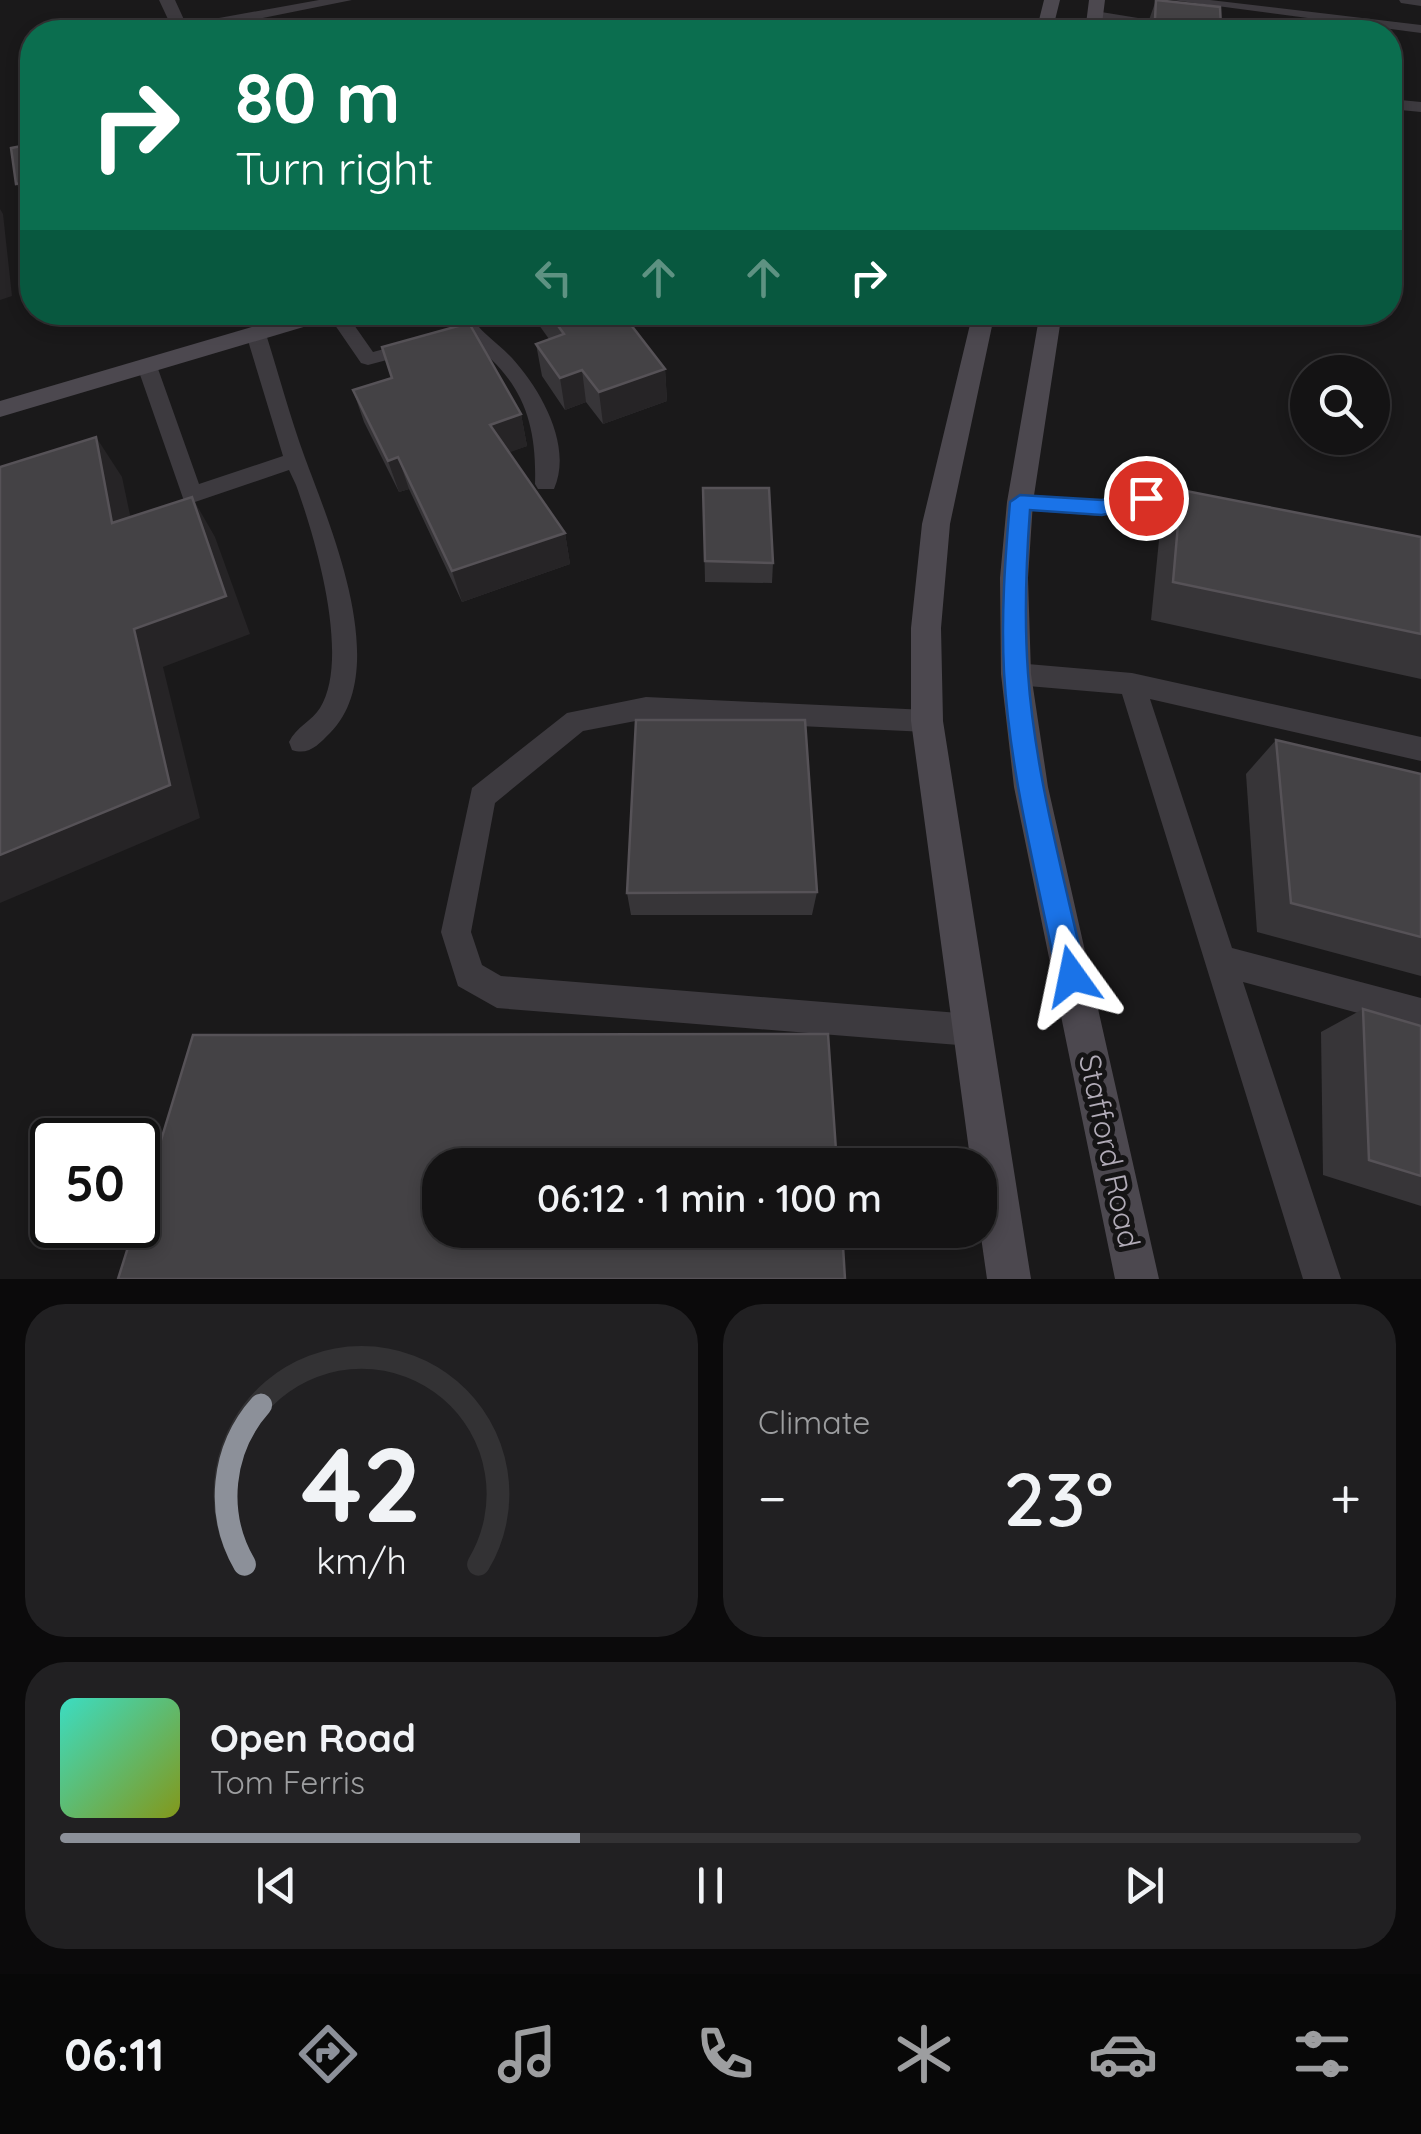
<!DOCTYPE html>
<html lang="en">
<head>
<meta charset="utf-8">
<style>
  :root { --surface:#141314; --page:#212022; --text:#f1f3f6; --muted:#9d9ea0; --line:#333234; --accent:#8c9099 }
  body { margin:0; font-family:Quicksand,sans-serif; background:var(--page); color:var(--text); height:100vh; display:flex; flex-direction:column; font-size:38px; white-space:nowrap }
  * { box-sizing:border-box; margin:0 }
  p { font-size:32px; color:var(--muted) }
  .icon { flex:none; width:55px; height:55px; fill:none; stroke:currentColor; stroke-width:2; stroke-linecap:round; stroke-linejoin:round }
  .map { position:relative; height:1279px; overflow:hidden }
  .drawer { display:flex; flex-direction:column; gap:25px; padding:25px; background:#0b0a0b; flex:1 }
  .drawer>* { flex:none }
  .guide { position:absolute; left:20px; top:20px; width:1382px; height:305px; border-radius:40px; box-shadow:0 5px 15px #0003,0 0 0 2px var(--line); background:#0b6e4f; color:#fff; overflow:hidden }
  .tools { position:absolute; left:1290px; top:355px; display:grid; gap:20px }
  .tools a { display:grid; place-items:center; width:100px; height:100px; border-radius:50%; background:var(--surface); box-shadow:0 5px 15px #0003,0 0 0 2px var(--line); font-size:50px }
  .speed { position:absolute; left:30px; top:1118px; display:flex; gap:20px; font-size:50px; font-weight:700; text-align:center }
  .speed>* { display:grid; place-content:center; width:130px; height:130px; border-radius:50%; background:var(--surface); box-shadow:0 5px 15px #0003,0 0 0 2px var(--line); line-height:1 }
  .speed .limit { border:5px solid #111; border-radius:15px; background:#fff; color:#111 }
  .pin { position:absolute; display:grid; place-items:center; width:85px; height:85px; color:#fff; margin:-42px; border:5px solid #fff; border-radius:50%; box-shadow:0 2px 10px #0007 }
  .me { position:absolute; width:110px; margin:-55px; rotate:348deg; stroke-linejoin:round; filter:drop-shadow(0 0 8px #0008) }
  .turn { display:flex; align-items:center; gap:35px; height:210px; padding:0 50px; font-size:45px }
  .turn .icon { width:130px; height:130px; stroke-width:2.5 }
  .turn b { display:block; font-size:70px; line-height:85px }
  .lanes { display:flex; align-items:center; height:95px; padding:0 50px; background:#0003; justify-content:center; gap:50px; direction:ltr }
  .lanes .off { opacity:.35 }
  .big { font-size:75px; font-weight:600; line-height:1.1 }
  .drawer .widget { flex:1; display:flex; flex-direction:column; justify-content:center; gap:15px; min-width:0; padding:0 35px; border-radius:40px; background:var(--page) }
  .drawer .dial { align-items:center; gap:0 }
  .dial svg { height:260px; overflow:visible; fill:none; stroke:var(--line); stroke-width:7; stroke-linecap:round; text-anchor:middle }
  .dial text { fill:var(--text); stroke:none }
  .song { display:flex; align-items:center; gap:30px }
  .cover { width:120px; height:120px; border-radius:15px; background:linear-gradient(135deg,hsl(170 70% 55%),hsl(70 70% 35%)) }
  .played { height:10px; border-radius:5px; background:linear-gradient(90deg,var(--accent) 40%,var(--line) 40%) }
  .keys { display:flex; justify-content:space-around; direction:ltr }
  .heat { display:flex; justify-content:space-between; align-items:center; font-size:55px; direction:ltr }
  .drawer .tiles { flex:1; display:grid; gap:25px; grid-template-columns:1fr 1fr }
  .widget:last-child { grid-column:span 2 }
  .trip { position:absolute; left:422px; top:1148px; width:575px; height:100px; border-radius:40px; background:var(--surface); box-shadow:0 5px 15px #0003,0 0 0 2px var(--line); font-weight:600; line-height:100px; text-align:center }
  .tabs { display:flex; height:160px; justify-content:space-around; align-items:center; background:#080808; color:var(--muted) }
  .tabs .icon { width:70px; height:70px }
  .tabs .on { color:var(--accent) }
  .tabs b { font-size:45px; color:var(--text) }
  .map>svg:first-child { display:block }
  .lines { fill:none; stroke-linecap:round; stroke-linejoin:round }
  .lane { fill:#3d3a3f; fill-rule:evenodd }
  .street { fill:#3d3a3f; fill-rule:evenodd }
  .secondary { fill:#4c484f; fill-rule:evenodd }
  .wall { fill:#373538 }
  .shaded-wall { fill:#262426 }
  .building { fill:#444245; stroke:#565257; stroke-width:2.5 }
  .route { fill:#1a73e8; stroke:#114b97; stroke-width:2.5 }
  .labels { text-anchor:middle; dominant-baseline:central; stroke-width:10; stroke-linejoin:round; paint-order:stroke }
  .street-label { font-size:30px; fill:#b2acb8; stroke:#151415 }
</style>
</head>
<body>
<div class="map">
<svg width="1421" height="1279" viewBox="0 0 1421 1279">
  <rect width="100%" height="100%" fill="#1a191a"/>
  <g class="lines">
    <g class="lane">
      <path d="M1172,0H1210L1421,25V33Z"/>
      <path d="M1399,0H1421V6L1401,3Z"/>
      <path d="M1095,11L1138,18L1142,32H1129L1127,24L1090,18V12Z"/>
      <path d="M326,312H345L373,352L458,329L449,312H468C479,332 497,342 512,358C541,390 573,446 554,489H538L535,484C537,420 521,377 466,339L368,365L361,363Z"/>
      <path d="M256,328L266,334C279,375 290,417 305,458C330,526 393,670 330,733C319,744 309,756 292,750L289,742C296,727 312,721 320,708C351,658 315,537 296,485L289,470L192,503L184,501L137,366L147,360L157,366L199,484L283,456L246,334Z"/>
      <path d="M1146,489L1205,501L1216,509L1205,517L1146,505L1102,516L1020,510L1009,502L1020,494L1102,500Z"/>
      <path d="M1016,663L1132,673L1421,737V761L1150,699L1232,948L1421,998V1030L1243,982L1341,1279H1303L1122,694L1016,685L1007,681L1003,674L1007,667Z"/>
      <path d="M646,697L927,710L936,713L940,721L936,729L927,732L646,719L583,731L495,803L471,932L482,965L501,976L971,1014L983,1018L987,1030L983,1042L971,1046L497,1008L458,986L441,932L472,788L567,713Z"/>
    </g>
    <g class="street">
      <path d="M159,0H175L186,24L319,0H352L194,32H174Z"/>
      <path d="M1390,99L1421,102V112L1390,109Z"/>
    </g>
    <g class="secondary">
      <path d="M1044,0H1060L1052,32H1036Z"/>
      <path d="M1089,0H1105L1101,32H1085Z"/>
      <path d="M303,312H340L337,317L0,417V401Z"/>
      <path d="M973,312H995L950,524L941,628L943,721L1031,1279H987L980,1230V1165H971L911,721V628L922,524Z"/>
      <path d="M1040,312H1062L1033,502L1028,578L1031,674L1048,787L1159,1279H1115L1014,787L1001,674L1000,578L1007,502Z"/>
    </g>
  </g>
  <g class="wall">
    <path d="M1156,0L1221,27L1218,32H1149V20Z"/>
    <path d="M533,312H621L665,369L667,401L603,424L586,402L565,410L542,376L536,344L549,339L534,318Z"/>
    <path d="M353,390L521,414L527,446L509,452L565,533L570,564L462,602L409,489L399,492L364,422Z"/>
    <path d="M703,488L773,563L772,583L705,582Z"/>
    <path d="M1181,490L1421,537V679L1151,620L1160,530Z"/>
    <path d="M1276,740L1421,774V976L1257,932L1246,774Z"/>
    <path d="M817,892L812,915H631L627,893Z"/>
    <path d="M1363,1009L1421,1026V1206L1323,1175L1321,1032Z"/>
  </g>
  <g class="shaded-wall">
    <path d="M32,181V204L29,205L16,184Z"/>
    <path d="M0,209L3,214L12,296L0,300Z"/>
    <path d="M665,369L667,401L603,424L599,392Z"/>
    <path d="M582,370L586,402L565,410L560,378Z"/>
    <path d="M521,414L527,446L497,457L490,425Z"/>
    <path d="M96,437L122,477L140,562L112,523Z"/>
    <path d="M398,457L409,489L399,492L388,461Z"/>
    <path d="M192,497L215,537L250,634L163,667L200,818L0,903V855L134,629Z"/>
    <path d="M565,533L570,564L462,602L452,571Z"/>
  </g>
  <g class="building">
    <path d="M1156,0L1220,7L1221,27L1155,19Z"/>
    <path d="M32,144V181L16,184L11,148Z"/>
    <path d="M548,312H621L665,369L599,392L582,370L560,378L536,344L564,334Z"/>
    <path d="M469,323L521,414L490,425L565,533L452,571L398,457L388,461L353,390L392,378L382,347Z"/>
    <path d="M96,437L112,523L192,497L226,596L134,629L170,785L0,855V467Z"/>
    <path d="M703,488H769L773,563L705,561Z"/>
    <path d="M1181,490L1421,537V634L1173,582Z"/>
    <path d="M636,720H805L817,892L627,893Z"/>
    <path d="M1276,740L1421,774V937L1291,903Z"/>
    <path d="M1363,1009L1421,1026V1176L1369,1160Z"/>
    <path d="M828,1034L837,1165H440V1230H842L845,1279H118L135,1225H138V1216L193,1035Z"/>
  </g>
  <path class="route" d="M1146,490L1156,498L1153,503L1102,515L1030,510C1026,564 1024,618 1028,673C1035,775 1064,876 1086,976L1082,987L1072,991L1062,987L1057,976C1037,876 1010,775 1004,672C1001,615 1005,559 1010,502L1020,495L1102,500Z"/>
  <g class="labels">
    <g class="street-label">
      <text transform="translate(1110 1151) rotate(78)">Stafford Road</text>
    </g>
  </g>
</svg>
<div class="tools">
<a><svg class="icon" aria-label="search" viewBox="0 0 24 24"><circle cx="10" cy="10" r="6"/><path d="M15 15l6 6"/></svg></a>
</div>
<div class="speed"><div class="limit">50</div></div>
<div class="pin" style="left:1146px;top:498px;background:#d93025"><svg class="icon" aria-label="arrive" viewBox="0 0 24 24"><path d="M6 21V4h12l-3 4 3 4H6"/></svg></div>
<svg class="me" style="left:1072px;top:976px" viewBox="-20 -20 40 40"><path d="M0-17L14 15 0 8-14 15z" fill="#1a73e8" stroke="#fff" stroke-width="4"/></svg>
<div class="trip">06:12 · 1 min · 100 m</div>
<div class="guide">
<div class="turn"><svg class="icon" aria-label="right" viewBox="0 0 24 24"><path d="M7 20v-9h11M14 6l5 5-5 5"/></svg><div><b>80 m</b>Turn right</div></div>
<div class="lanes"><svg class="icon off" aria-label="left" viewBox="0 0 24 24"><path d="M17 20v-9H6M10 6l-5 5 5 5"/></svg><svg class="icon off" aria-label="ahead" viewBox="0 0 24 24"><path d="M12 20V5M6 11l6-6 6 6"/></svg><svg class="icon off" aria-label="ahead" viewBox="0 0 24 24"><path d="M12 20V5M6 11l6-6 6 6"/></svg><svg class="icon" aria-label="right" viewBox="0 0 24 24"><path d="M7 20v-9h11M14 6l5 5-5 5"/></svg></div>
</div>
</div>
<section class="drawer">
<div class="tiles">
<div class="widget dial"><svg viewBox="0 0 100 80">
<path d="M14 69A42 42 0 1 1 86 69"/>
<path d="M14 69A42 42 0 0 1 19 20" stroke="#8c9099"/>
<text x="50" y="56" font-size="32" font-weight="700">42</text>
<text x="50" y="72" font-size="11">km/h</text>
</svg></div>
<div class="widget"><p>Climate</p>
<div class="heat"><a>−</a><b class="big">23°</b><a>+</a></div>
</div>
<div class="widget">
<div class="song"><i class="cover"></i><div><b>Open Road</b><p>Tom Ferris</p></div></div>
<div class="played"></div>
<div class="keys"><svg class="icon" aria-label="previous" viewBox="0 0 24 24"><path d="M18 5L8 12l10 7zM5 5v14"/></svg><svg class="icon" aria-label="pause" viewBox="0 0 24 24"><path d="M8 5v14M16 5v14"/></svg><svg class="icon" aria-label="next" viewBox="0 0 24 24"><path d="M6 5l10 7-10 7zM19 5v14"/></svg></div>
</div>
</div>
</section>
<nav class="tabs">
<b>06:11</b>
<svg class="icon on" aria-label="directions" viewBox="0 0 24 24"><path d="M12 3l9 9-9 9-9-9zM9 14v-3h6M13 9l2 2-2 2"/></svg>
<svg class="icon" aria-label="music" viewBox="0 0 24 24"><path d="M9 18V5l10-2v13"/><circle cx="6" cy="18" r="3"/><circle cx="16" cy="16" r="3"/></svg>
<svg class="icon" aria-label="phone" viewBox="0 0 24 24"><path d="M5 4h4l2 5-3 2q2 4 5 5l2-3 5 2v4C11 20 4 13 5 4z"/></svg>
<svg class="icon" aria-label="climate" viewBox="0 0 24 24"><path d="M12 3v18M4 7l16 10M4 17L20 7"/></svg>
<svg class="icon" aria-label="car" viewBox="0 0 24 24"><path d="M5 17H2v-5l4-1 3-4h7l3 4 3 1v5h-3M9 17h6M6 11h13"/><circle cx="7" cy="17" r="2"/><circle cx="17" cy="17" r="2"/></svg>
<svg class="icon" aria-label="filters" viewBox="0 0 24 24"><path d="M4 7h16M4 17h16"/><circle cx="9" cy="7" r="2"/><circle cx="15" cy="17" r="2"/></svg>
</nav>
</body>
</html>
